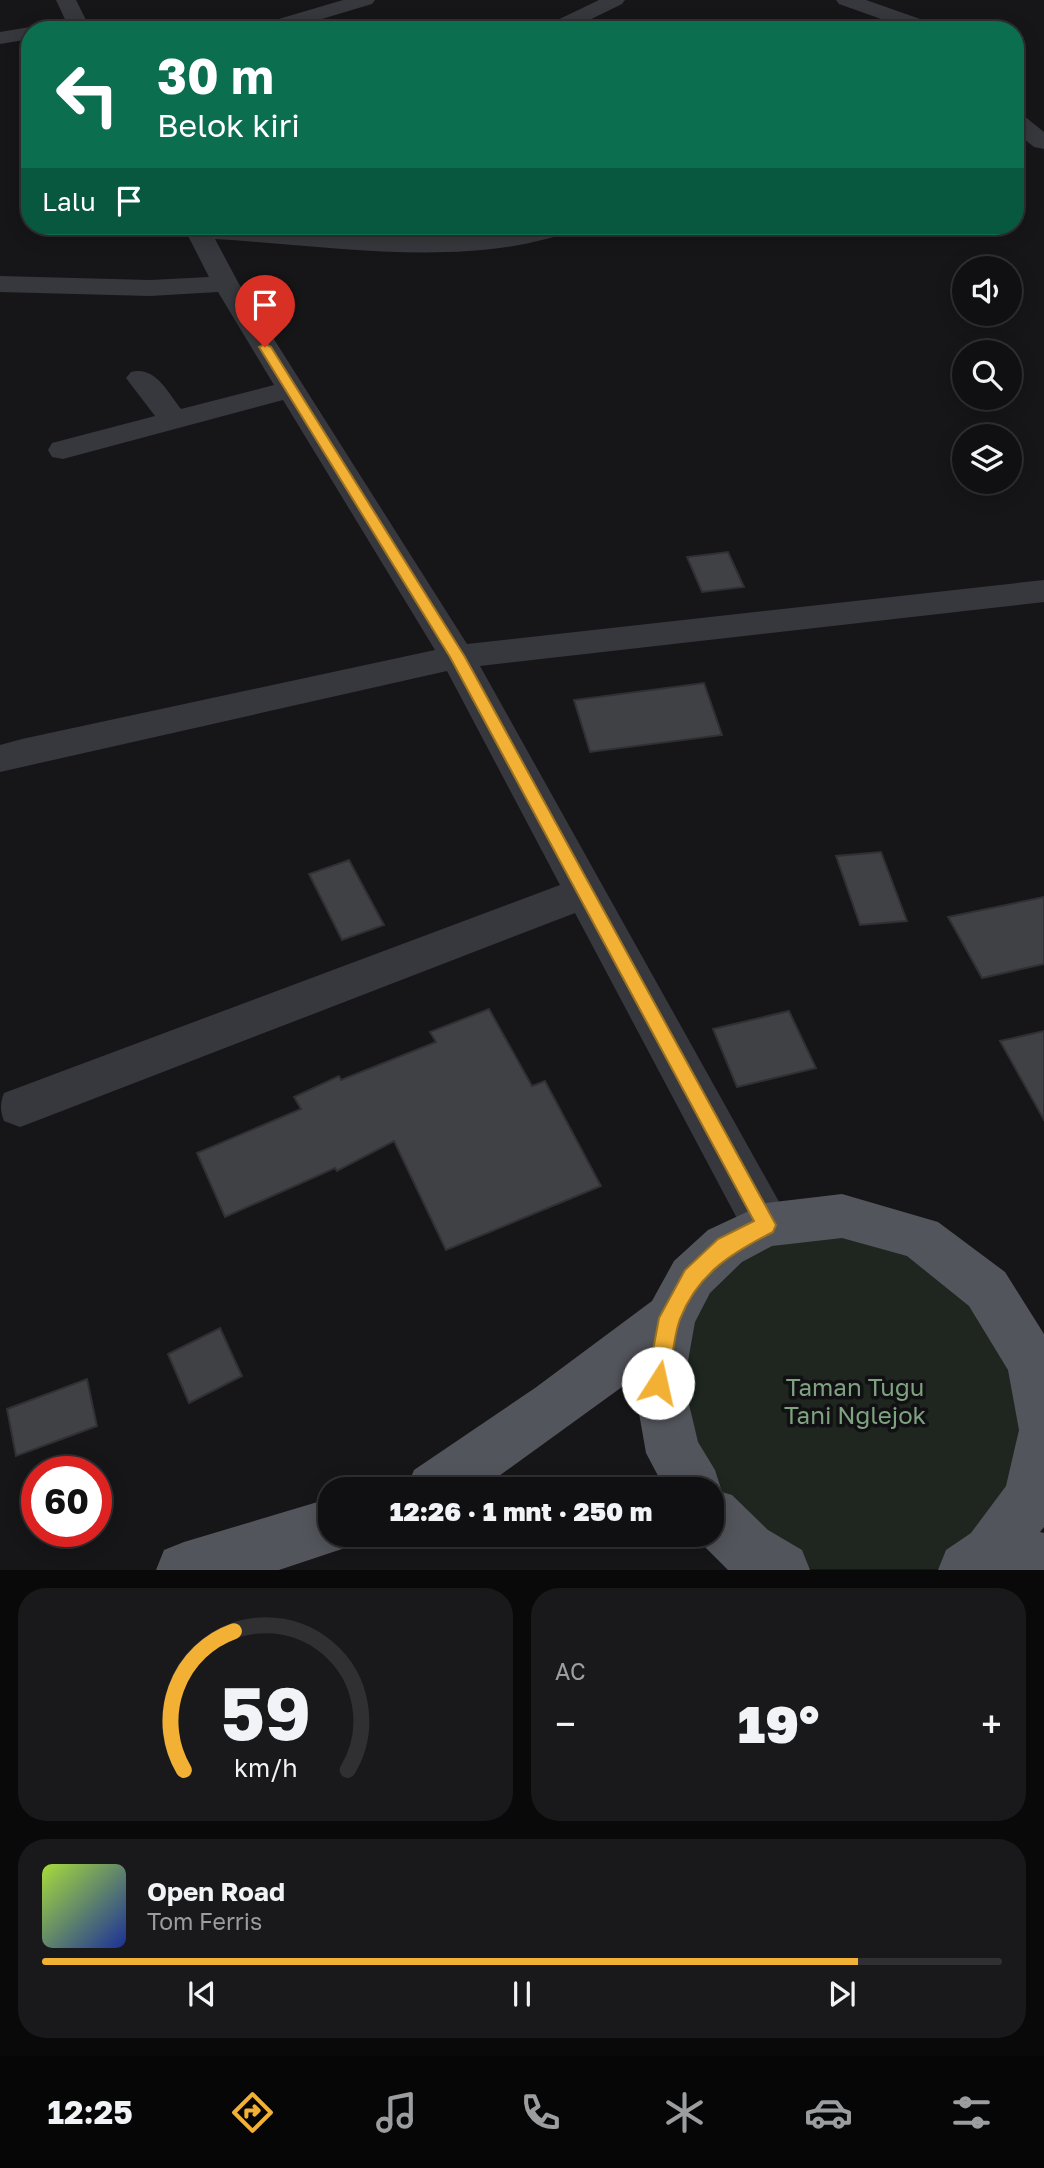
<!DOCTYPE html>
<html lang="id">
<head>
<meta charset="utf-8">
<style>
  :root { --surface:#101012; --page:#19191b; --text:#f1f3f6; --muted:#9c9d9f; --line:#303032; --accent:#f2b134 }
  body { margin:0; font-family:"Golos Text",sans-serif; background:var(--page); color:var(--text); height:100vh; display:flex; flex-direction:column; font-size:26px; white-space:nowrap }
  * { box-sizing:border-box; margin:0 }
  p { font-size:23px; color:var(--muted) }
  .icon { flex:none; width:38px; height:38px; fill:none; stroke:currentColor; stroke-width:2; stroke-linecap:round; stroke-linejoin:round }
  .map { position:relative; height:1570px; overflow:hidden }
  .details { display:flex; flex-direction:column; gap:18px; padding:18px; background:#09090a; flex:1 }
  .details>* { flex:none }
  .guide { position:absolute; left:21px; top:21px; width:1003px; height:214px; border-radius:28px; box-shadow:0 4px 18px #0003,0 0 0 2px var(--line); background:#0b6e4f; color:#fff; overflow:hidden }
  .fabs { position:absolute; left:952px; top:256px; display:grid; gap:14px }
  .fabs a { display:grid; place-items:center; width:70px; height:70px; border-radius:50%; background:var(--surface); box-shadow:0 4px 18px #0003,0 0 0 2px var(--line); font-size:35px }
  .speed { position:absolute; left:21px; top:1456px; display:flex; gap:14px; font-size:35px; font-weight:700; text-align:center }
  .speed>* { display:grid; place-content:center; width:91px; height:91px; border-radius:50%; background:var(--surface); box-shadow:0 4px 18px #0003,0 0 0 2px var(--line); line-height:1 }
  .speed .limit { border:10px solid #d22; background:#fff; color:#111 }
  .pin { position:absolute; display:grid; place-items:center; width:60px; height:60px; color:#fff; margin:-72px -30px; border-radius:50% 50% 50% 0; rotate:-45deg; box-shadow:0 0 7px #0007 }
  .pin .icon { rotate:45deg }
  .me { position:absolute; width:77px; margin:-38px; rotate:10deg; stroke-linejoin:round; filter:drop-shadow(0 0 5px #0008) }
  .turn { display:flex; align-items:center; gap:24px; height:147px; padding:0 21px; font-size:32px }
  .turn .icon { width:91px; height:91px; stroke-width:2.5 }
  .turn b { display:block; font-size:49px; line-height:60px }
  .then { display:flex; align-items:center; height:66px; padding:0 21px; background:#0003; gap:14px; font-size:26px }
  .big { font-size:52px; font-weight:800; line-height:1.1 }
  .details .tile { flex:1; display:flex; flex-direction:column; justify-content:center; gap:10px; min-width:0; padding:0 24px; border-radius:28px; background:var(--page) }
  .details .dial { align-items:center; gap:0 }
  .dial svg { height:182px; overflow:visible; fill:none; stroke:var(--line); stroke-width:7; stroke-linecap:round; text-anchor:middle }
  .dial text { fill:var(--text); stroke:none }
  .song { display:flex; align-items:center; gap:21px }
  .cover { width:84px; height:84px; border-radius:10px; background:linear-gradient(135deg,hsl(80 70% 55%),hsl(230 70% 35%)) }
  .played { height:7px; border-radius:4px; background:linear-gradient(90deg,var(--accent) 85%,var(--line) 85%) }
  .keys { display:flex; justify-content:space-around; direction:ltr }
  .heat { display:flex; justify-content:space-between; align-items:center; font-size:38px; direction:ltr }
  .details .tiles { flex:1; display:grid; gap:18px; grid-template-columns:1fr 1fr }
  .tile:last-child { grid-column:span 2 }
  .trip { position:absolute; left:318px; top:1477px; width:406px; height:70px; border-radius:28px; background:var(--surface); box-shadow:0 4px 18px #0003,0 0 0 2px var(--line); font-weight:800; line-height:70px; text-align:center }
  .menu { display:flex; height:112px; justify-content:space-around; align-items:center; background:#060607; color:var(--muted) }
  .menu .icon { width:49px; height:49px }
  .menu .current { color:var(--accent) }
  .menu b { font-size:32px; color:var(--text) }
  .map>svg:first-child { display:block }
  .green { fill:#1e261f }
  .building { fill:#404145; stroke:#303034; stroke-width:2 }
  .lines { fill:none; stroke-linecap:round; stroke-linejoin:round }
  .minor { fill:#37383d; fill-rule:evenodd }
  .major { fill:#53555c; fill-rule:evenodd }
  .route { fill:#f2b134; stroke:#9d7322; stroke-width:2 }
  .labels { text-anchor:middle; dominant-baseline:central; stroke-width:7; stroke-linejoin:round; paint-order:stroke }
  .near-park-label { font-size:24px; fill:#7fa381; stroke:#111113 }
</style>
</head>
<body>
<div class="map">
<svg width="1044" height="1570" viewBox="0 0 1044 1570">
  <rect width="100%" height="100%" fill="#161618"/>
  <path class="green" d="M842,1216L987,1289L1044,1435L966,1569H782L712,1489H696L673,1453L692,1277Z"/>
  <g class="building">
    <path d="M728,552L744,587L702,592L687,557Z"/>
    <path d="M704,683L722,735L590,752L574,700Z"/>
    <path d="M881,852L907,921L860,925L836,856Z"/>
    <path d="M349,860L384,925L342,940L309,874Z"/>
    <path d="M1044,897V964L982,978L948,917Z"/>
    <path d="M489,1009L532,1086L545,1081L601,1186L446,1250L394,1141L337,1171L335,1168L225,1217L197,1153L301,1109L294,1097L339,1076L341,1080L436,1042L430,1032Z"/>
    <path d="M789,1011L816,1068L737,1087L713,1029Z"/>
    <path d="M1044,1031V1120L1000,1041Z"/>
    <path d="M220,1328L242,1376L189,1403L168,1354Z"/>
    <path d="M87,1379L97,1426L16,1456L7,1409Z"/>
  </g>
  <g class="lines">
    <g class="minor">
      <path d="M56,0H76L91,30H70Z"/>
      <path d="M343,0H375L372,4L285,30H252L255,26Z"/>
      <path d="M599,0H625L622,4L569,30H542L545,26Z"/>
      <path d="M836,0H866L940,26L943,30H912L839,4Z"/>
      <path d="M30,27L38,30H30V39L0,44V32Z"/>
      <path d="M1015,113L1023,115L1044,132V149L1034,147L1015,132Z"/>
      <path d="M183,226C266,222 348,235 430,236C479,236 527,224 575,226C569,235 556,236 546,239C446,266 319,245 215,239L239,284L467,644L1044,580V602L480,666L783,1209L790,1225L783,1241L766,1247L749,1241L575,913L36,1121L20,1127L4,1121C0,1111 0,1103 4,1093L560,885L447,671L0,772V745L22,739L435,650L283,400L63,459L52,457L48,450L52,443L155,416L126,378L131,372C156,366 167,392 181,409L274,385L218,292L150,296L0,292V276L150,280L209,277Z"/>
    </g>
    <g class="major">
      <path d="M842,1194L938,1222L1005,1272L1044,1334V1527L1040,1532L1044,1533V1570H938L946,1550L971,1533L1006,1486L1019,1430L1008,1370L969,1306L907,1256L842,1238L772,1246L742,1262L710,1293L695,1322L684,1383L698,1442L715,1470L722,1492L732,1495L768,1530L802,1550L810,1570H728L693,1535H712V1489H665L646,1453L633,1379L481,1489H406L414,1470L535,1388L652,1301L674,1261L708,1230L766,1203Z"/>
      <path d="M331,1498V1535H355L351,1546L279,1570H156L164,1550L184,1542Z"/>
    </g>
  </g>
  <path class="route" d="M265,344L271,347L465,657L776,1225L773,1232C732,1253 698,1273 680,1319C673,1338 672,1363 668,1383L665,1391L658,1394L650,1391L647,1383L659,1318L685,1270L718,1239L754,1221L450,657L259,347Z"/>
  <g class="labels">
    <g class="near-park-label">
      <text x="855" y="1386">Taman Tugu<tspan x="855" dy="28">Tani Nglejok</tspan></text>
    </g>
  </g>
</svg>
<div class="fabs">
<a><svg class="icon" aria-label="sound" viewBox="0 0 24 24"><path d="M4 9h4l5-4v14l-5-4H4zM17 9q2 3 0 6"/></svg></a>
<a><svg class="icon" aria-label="search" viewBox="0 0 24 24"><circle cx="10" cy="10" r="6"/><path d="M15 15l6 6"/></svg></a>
<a><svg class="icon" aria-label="layers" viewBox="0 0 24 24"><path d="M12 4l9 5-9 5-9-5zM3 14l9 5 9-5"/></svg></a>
</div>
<div class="speed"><div class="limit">60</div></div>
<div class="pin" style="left:265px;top:347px;background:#d93025"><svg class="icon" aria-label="arrive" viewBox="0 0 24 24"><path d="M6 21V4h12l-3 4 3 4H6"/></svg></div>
<svg class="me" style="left:658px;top:1383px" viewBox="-20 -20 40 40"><circle r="19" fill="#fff"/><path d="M0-13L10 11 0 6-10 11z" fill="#f2b134"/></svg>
<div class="trip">12:26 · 1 mnt · 250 m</div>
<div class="guide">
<div class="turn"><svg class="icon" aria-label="left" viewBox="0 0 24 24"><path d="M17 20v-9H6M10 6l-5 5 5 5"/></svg><div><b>30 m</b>Belok kiri</div></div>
<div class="then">Lalu<svg class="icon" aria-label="arrive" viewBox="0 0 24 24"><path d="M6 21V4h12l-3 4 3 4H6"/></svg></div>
</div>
</div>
<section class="details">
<div class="tiles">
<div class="tile dial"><svg viewBox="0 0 100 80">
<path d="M14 69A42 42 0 1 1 86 69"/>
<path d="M14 69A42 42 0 0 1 36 8" stroke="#f2b134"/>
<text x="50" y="56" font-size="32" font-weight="700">59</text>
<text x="50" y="72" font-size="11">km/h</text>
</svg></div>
<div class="tile"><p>AC</p>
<div class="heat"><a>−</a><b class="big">19°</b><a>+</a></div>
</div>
<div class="tile">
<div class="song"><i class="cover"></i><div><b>Open Road</b><p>Tom Ferris</p></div></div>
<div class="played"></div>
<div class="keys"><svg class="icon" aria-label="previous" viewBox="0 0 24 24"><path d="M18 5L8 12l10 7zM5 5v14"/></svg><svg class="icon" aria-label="pause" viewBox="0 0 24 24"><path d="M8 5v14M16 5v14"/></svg><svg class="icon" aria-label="next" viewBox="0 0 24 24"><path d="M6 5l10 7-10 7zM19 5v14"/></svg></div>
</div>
</div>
</section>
<nav class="menu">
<b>12:25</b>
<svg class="icon current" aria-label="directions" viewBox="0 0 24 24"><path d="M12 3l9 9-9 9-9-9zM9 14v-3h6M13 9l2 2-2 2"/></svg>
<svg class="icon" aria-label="music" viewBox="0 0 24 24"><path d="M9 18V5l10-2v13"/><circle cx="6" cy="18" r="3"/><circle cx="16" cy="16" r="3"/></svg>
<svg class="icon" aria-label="phone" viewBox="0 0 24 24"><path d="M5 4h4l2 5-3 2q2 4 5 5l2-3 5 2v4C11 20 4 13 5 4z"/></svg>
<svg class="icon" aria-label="climate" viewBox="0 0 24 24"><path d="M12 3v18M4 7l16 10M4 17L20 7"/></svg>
<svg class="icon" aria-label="car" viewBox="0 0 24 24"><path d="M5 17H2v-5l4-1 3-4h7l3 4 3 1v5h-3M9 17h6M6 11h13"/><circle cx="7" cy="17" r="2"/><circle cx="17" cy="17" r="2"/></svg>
<svg class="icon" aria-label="filters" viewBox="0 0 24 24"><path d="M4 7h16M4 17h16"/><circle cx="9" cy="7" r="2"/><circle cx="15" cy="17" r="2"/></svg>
</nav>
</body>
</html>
